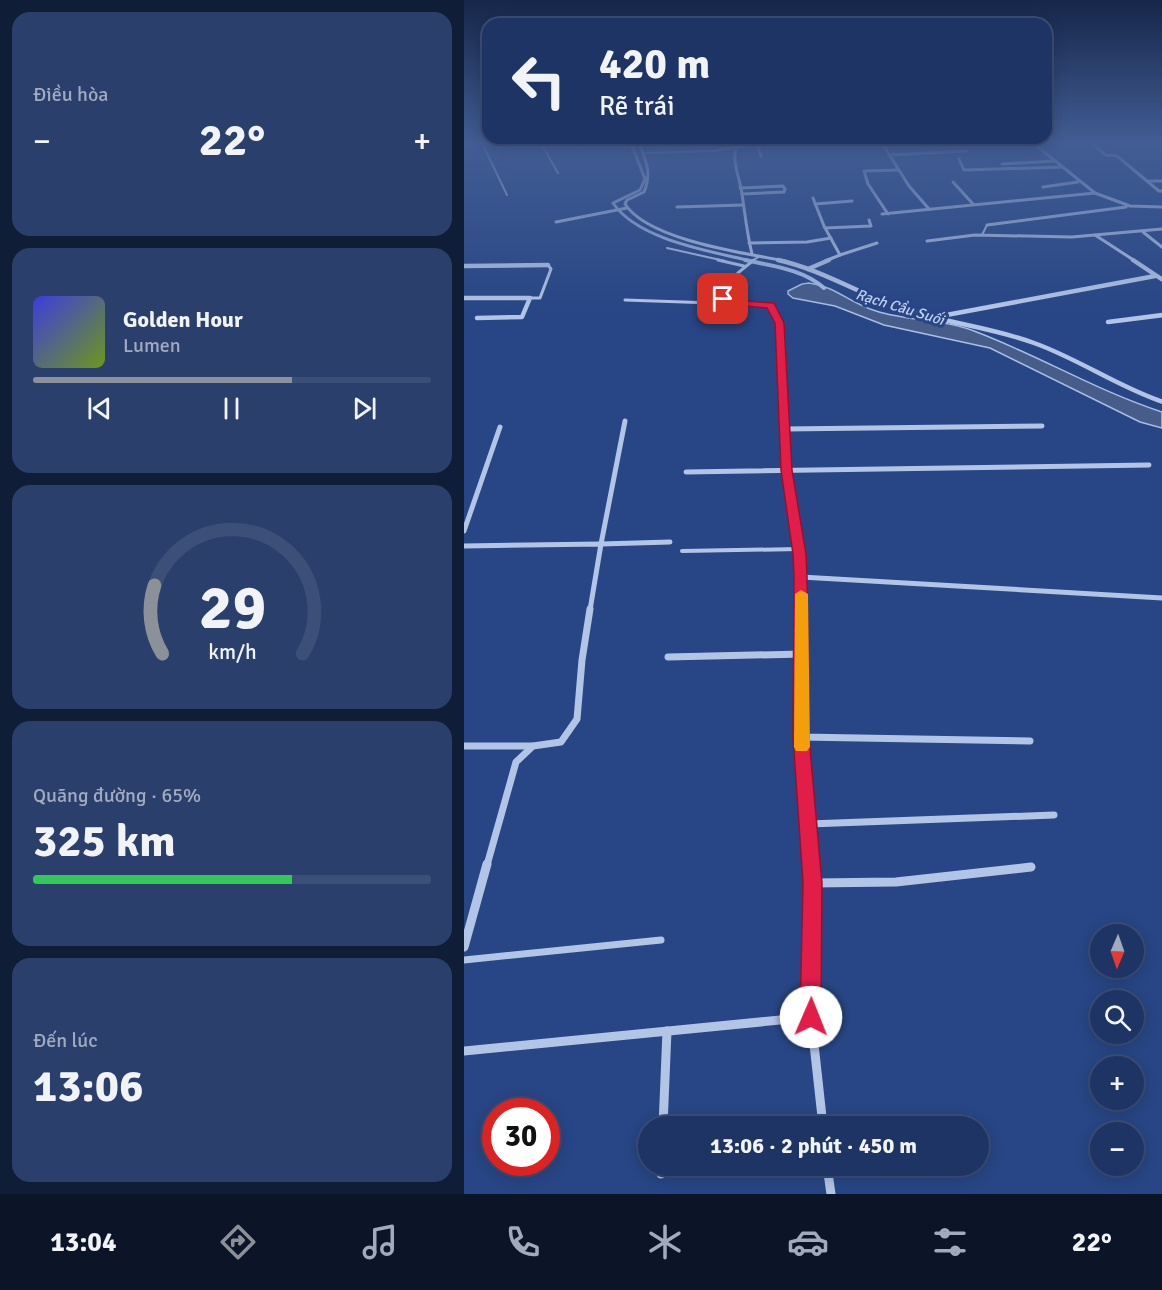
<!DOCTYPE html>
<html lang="vi">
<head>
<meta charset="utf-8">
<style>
  :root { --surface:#1e3464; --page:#2b3f6d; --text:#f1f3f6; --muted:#a1aabf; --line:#3c4f78; --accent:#8c9099 }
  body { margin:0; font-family:Signika,sans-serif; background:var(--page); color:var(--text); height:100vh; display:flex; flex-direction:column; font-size:22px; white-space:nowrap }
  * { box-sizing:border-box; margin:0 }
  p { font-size:20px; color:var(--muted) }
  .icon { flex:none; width:33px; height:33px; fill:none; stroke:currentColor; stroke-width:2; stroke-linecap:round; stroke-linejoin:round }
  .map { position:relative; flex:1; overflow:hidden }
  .details { display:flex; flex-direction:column; gap:12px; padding:12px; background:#101d37; width:464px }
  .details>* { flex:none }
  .guide { position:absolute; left:18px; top:18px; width:570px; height:126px; border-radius:18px; box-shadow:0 3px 15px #0003,0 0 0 2px var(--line); background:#1e3464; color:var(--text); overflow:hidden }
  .needle { width:39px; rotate:182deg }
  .controls { position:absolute; left:626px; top:924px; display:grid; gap:12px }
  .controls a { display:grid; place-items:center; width:54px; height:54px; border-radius:50%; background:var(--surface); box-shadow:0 3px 15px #0003,0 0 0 2px var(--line); font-size:30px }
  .speed { position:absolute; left:18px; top:1098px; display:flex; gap:12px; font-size:30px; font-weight:700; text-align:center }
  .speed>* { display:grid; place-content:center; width:78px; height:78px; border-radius:50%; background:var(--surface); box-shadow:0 3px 15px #0003,0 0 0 2px var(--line); line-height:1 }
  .speed .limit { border:9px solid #d22; background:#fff; color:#111 }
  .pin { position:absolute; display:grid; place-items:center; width:51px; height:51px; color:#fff; margin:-26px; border-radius:12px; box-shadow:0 3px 9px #0006 }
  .me { position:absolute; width:66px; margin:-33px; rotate:1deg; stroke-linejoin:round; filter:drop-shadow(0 0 4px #0008) }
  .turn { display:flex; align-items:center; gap:21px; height:126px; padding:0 18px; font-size:27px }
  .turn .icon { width:78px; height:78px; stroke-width:2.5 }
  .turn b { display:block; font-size:42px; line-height:51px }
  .big { font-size:45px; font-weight:700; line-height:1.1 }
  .details .tile { flex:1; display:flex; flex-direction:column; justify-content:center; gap:9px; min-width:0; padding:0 21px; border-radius:18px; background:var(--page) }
  .details .dial { align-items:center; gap:0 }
  .dial svg { height:156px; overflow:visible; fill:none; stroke:var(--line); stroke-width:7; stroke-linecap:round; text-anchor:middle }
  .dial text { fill:var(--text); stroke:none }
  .song { display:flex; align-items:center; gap:18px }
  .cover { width:72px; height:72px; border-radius:9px; background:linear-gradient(135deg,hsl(240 70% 55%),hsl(80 70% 35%)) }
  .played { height:6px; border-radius:3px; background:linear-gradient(90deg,var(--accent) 65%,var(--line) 65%) }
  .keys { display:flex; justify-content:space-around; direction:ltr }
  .heat { display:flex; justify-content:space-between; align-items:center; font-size:33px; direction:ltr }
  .charge { height:9px; border-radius:4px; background:linear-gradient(90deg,#34c759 65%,var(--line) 0) }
  .trip { position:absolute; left:174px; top:1116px; width:351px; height:60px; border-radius:30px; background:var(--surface); box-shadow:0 3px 15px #0003,0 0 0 2px var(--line); font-weight:700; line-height:60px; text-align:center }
  .tab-bar { display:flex; height:96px; justify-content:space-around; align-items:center; background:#0c1528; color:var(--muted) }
  .tab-bar .icon { width:42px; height:42px }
  .tab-bar .on { color:var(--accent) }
  .tab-bar b { font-size:27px; color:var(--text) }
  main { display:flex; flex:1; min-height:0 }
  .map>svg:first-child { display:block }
  .water { fill:#475c89; stroke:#a8bee7; stroke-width:1.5 }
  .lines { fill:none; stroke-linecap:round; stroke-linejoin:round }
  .stream-far1 { stroke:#a8bee7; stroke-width:3 }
  .stream { stroke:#a8bee7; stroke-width:4 }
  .service-far3 { stroke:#b3c5e7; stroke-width:2 }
  .service-far2 { stroke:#b3c5e7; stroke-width:3 }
  .service-far1 { stroke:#b3c5e7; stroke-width:4 }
  .service { stroke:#b3c5e7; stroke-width:7 }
  .minor-far4 { stroke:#b3c5e7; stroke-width:3 }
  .minor-far3 { stroke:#b3c5e7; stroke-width:4.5 }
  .minor-far2 { stroke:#b3c5e7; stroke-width:5 }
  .minor-far1 { stroke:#b3c5e7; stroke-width:7 }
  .minor { stroke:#b3c5e7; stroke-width:9 }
  .route { fill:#e11d48; stroke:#92132f; stroke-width:1.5 }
  .slow { fill:#f59e0b }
  .labels { text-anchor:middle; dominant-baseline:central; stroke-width:6; stroke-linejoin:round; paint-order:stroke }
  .far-water-label { font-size:15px; font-style:italic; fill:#becfef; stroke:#284685 }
</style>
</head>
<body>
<main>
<section class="details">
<div class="tile"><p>Điều hòa</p>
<div class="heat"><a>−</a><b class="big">22°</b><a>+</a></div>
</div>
<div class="tile">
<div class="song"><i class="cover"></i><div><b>Golden Hour</b><p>Lumen</p></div></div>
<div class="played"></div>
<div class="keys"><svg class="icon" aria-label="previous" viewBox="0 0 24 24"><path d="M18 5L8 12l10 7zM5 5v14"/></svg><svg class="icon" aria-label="pause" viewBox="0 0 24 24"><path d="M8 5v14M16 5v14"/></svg><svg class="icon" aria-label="next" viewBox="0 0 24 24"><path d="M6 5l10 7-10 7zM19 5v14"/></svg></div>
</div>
<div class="tile dial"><svg viewBox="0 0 100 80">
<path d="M14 69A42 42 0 1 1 86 69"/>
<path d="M14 69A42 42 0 0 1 10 34" stroke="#8c9099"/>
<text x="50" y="56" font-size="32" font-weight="700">29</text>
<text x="50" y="72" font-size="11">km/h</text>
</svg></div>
<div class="tile"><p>Quãng đường · 65%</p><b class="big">325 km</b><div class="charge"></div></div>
<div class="tile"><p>Đến lúc</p><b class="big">13:06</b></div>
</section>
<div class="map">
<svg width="699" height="1194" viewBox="0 0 699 1194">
  <rect width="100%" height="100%" fill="#284685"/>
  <path class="water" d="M345,283C371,286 387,304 412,311C443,321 479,319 510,331C574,355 633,391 698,412V428L676,422L526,348L420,325L371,306L329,298L324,294V291L338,284Z"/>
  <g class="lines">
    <path class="stream-far1" d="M167,143L181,179L176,190L149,203C174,240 246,251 287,261"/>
    <path class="stream" d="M281,260C308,266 339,269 360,288"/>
    <g class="service-far3">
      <path d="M18,143L43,195"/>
      <path d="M77,143L94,173"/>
      <path d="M118,143L119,146"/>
      <path d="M180,153L248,151"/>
      <path d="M518,235L523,225"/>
      <path d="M203,248L261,261"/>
      <path d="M288,261L296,256"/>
    </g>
    <g class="service-far2">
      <path d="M254,260L280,266"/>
      <path d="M66,298H76L87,269L84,265"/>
      <path d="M161,300L306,305L315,323"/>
      <path d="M260,302L256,295C264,280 277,270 290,260"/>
    </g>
    <path class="service-far1" d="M218,551L335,549"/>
    <path class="service" d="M0,960L197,940"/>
    <g class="minor-far4">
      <path d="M175,143C182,161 188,173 180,192L163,200L161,204C184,240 280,253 321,261"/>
      <path d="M418,143L445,186L465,209"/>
      <path d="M569,143L631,193L666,206L699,207"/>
      <path d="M627,143L642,155L653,156L695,191H699"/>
      <path d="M293,145L297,156"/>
      <path d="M272,148C268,163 276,179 278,194C281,214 283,234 288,254"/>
      <path d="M248,151L300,143"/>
      <path d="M425,155L503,151"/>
      <path d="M495,159L500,170L598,167"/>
      <path d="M538,164L590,161"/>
      <path d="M685,181H699"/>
      <path d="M489,182L509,204"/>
      <path d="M579,187L614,182"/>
      <path d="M276,188L319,186L321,189L320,192L278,194"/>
      <path d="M349,198L360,226L376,255L361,261"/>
      <path d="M351,204L388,201"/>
      <path d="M213,207L279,205"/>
      <path d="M418,214L631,193"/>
      <path d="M424,214L404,184L400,171L435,170"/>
      <path d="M92,222L163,208"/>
      <path d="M523,225L662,207"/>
      <path d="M361,228L407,226L405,220"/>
      <path d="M679,232L699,248"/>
      <path d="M631,235L671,261"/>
      <path d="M463,241L511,235L608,237L699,229"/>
      <path d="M285,243L343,242L367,238"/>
      <path d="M376,255L413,243"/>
    </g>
    <g class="minor-far3">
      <path d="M314,260C356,269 396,294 437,308C480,323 527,327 570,343C615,359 654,387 699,402"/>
      <path d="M669,260L699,280"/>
      <path d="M0,266L84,265"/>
      <path d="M344,269L365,260"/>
      <path d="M0,298H66L58,317L13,318"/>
      <path d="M477,316L691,276"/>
      <path d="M644,322L699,315"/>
      <path d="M315,323L319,413"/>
    </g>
    <g class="minor-far2">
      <path d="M319,412L322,470L335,553L337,610"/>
      <path d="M161,421L137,544L206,542"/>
      <path d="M321,429L578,426"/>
      <path d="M222,472L685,465"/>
      <path d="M0,531L36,427"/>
      <path d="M0,546L137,544L126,610"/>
      <path d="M337,577L699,598"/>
    </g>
    <g class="minor-far1">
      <path d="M337,609V737L566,741"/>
      <path d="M204,657L338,654"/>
      <path d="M337,737L348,865"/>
      <path d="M0,746H68"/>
      <path d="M345,824L590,815"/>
      <path d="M23,865L52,762L69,746L97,742L113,719L118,660L126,609"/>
    </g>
    <g class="minor">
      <path d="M349,883L432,882L567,867"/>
      <path d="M0,947L23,864"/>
      <path d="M347,1017L359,1126"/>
      <path d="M0,1051L347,1017V864"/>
      <path d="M199,1126L203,1031"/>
      <path d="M197,1166V1174"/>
      <path d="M363,1166L367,1194"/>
    </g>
  </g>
  <linearGradient id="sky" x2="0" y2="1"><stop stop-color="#162649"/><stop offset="0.46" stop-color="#425d94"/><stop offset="1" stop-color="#425d94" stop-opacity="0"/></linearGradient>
  <rect width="699" height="310" fill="url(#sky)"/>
  <path class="route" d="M259,297L264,300L310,303L320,323L328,470L342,554L343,577L345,737L358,883L357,1017L354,1023L347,1026L339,1023L336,1017L339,883L329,737L330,577L329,554L317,470L311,323L303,308L257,304L255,299Z"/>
  <path class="slow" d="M337,590L344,594L346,747L343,751H332L330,747L331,594Z"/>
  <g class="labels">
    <g class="far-water-label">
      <text transform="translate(436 307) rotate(17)">Rạch Cầu Suối</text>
    </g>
  </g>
</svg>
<div class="controls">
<a><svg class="needle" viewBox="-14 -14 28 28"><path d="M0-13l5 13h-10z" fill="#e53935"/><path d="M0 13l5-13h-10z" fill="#a1aabf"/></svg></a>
<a><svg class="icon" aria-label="search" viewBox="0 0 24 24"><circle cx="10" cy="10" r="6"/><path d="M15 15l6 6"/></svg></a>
<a>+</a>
<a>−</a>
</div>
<div class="speed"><div class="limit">30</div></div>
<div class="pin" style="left:259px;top:299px;background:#d93025"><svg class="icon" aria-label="arrive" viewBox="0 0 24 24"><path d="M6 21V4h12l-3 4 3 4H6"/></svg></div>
<svg class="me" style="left:347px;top:1017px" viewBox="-20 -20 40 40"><circle r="19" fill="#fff"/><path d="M0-13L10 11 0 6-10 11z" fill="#e11d48"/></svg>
<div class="trip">13:06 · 2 phút · 450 m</div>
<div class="guide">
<div class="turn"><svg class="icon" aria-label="left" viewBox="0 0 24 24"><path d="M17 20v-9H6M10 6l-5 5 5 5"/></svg><div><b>420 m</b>Rẽ trái</div></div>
</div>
</div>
</main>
<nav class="tab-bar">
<b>13:04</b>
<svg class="icon on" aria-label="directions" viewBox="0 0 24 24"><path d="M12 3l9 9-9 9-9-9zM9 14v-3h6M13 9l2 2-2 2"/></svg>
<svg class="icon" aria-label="music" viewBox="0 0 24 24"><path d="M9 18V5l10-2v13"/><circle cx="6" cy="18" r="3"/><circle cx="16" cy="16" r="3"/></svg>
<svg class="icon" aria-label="phone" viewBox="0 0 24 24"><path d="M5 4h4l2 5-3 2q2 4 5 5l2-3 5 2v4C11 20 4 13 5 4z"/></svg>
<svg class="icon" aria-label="climate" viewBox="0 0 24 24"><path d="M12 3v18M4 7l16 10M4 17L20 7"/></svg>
<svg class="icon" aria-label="car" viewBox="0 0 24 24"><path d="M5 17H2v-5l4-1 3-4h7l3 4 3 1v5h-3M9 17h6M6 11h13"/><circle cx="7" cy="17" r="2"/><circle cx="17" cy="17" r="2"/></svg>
<svg class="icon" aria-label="filters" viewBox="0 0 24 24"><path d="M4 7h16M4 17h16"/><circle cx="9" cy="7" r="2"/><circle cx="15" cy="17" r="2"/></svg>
<b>22°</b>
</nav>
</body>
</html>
